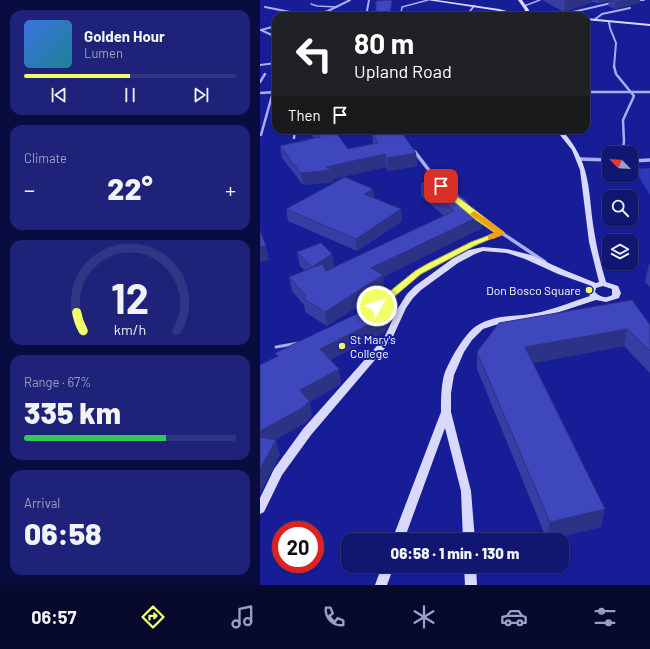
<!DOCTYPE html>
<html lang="en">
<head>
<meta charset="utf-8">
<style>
  :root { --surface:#111671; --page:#1e2379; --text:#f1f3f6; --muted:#9c9fc3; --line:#303584; --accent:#f1ff69 }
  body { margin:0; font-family:Barlow,sans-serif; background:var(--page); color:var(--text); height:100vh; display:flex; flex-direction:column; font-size:15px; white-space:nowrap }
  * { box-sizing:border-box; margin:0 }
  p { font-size:13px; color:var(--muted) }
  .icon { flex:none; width:22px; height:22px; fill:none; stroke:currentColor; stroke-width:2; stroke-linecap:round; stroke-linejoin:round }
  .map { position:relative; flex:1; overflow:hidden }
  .details { display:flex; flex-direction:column; gap:10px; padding:10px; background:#090c3e; width:260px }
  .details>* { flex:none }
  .guide { position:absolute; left:12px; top:12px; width:318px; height:122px; border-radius:12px; box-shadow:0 1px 3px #0004,0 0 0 1px var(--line); background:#202124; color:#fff; overflow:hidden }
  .needle { width:26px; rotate:294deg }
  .tools { position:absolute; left:342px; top:146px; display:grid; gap:8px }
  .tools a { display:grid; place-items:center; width:36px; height:36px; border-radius:8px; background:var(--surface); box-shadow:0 1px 3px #0004,0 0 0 1px var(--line); font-size:20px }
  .speed { position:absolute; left:12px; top:521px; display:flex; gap:8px; font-size:20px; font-weight:700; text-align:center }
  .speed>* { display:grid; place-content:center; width:52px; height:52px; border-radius:50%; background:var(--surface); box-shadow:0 1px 3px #0004,0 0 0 1px var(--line); line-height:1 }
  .speed .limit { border:6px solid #d22; background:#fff; color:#111 }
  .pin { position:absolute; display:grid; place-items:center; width:34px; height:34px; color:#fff; margin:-17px; border-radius:8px; box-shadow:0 2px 6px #0006 }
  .me { position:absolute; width:44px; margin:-22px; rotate:50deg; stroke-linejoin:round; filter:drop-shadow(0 0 3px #0008) }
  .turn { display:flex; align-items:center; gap:14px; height:84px; padding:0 16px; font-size:18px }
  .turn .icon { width:52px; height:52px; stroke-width:2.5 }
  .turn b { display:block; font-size:28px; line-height:34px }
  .then { display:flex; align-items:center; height:38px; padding:0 16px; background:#0003; gap:8px; font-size:15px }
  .big { font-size:30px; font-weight:800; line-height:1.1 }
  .details .card { flex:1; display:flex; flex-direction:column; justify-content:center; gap:6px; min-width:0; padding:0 14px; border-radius:12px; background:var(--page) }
  .details .dial { align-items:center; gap:0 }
  .dial svg { height:104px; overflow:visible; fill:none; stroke:var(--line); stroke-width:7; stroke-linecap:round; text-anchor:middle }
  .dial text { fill:var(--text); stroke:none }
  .song { display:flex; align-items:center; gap:12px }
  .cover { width:48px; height:48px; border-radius:6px; background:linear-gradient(135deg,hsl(220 70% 55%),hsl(190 70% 35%)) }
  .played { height:4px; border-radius:2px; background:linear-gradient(90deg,var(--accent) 50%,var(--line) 50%) }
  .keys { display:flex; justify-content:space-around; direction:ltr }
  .heat { display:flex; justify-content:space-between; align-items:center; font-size:22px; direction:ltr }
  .charge { height:6px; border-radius:3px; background:linear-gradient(90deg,#34c759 67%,var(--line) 0) }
  .trip { position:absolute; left:81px; top:533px; width:228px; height:40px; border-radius:12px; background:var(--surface); box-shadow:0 1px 3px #0004,0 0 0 1px var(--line); font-weight:800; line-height:40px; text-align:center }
  .dock { display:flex; height:64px; justify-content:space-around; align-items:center; background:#07092d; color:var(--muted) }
  .dock .icon { width:28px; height:28px }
  .dock .current { color:var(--accent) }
  .dock b { font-size:18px; color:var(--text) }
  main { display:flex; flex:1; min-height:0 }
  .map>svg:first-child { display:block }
  .green { fill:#2d37b7 }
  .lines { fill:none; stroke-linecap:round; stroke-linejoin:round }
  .lane-far2 { stroke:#a9aef1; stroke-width:1.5 }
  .lane-far1 { stroke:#a9aef1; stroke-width:2.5 }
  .lane { stroke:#a9aef1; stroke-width:3 }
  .street-far2 { stroke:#a9aef1; stroke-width:2 }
  .street-far1 { stroke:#a9aef1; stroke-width:2.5 }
  .street { stroke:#a9aef1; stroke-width:3.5 }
  .secondary { fill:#d8d9fc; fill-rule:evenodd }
  .wall { fill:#363da3 }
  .shaded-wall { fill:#2c3285 }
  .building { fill:#3f47be; stroke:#2c3285 }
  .route { fill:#f1ff69; stroke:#9da644 }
  .slow { fill:#f59e0b }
  .poi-dot { fill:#f1ff69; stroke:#171d97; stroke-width:1.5 }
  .labels { text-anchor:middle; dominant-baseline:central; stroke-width:4; stroke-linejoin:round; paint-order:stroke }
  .poi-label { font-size:12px; fill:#fff; stroke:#171d97; text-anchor:end }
</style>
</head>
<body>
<main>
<section class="details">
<div class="card">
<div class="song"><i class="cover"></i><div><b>Golden Hour</b><p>Lumen</p></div></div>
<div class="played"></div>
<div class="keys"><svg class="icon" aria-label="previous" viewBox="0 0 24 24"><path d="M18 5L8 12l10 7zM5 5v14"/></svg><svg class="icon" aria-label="pause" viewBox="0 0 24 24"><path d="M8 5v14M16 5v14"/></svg><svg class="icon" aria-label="next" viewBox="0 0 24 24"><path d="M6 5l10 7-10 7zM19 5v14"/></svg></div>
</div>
<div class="card"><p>Climate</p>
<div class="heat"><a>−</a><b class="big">22°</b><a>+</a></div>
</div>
<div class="card dial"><svg viewBox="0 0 100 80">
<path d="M14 69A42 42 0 1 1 86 69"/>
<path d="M14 69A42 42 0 0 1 9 55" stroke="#f1ff69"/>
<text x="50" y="56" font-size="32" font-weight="700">12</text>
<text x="50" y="72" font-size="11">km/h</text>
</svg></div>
<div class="card"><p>Range · 67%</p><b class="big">335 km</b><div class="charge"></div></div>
<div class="card"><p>Arrival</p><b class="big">06:58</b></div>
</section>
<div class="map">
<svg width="390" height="585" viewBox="0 0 390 585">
  <rect width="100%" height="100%" fill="#171d97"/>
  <path class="green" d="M390,168V195L374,169Z"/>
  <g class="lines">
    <g class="lane-far2">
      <path d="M51,4L57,6L77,7"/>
      <path d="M264,6L280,0"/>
      <path d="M141,13L142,7L168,0"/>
    </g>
    <path class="lane-far1" d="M173,263L241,233"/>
    <g class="lane">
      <path d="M121,303L158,272L174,262"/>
      <path d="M16,347L39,343"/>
    </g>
    <g class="street-far2">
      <path d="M371,0H384"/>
      <path d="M5,7L50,16"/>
      <path d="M52,16L68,11L90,0"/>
      <path d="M106,16L109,0"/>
      <path d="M206,16L214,6"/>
      <path d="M296,16L364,0"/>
      <path d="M334,20L342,14L370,8"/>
      <path d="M349,22L350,28L356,43L354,67"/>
      <path d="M1,30L16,37"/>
      <path d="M1,30L16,26"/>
      <path d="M0,65L16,63"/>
    </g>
    <g class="street-far1">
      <path d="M354,66L356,74L374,96L363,120L364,142L362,153"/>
      <path d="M0,82L5,74"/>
      <path d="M326,92H390"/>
      <path d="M0,93L16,92"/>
      <path d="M1,135L13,92"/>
      <path d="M34,138L35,130"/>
      <path d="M154,151L156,153"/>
    </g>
    <g class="street">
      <path d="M155,152L178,182"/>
      <path d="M320,159L349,160"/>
      <path d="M371,161L390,160"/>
      <path d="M218,217L285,262"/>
    </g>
    <g class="secondary">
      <path d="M167,0H177L239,9L255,13L258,12L264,13L265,10L258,0H262L269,10L268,14L275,16L258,14L255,16H250L252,15L239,11Z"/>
      <path d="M326,18L390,24V26L326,20Z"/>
      <path d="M296,130H302C330,162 328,185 333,224C336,244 340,263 346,282L358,286L361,293L359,298L346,302L336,300L281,318L235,325L223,329L212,340L204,352L194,375L191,393V412L211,491L215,540H203L201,491L185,428L144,540H132L181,412C181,400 181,387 184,375C189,361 205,332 218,325C236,314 261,317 281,312C297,308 314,301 330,296L327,292L329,285L298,274L265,259L247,253L223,251L215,254L198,263L161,290L153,298L146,308L131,341L51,435L22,475L4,512L0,514V498L14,469L43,429L124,338L138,308L147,294L155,286L192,259L209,250L223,247L247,249L271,255L304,270L336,283L339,282L329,242L320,170L312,150ZM343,286L352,289V295C346,299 340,297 335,292L336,288Z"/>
      <path d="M122,566H134L127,585H115Z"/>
      <path d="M204,566H216L217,585H205Z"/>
    </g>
  </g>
  <g class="wall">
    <path d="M282,0H380V3L355,9L348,6L349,1L339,3L332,2L304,12Z"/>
    <path d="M51,130H74L88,149L113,144L112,133L156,153L157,166L128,171L126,167L73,179V182L43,185L22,158L20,146L54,138L52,135Z"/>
    <path d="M161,183L208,207L222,228L123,277L124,289L67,326L45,312L44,305L32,291L29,277L45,271L40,266L37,252L72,254L74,267L184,216L161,196Z"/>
    <path d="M113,189L114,198L141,209L142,221L97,251L28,221L26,209Z"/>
    <path d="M389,264H390V287L385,282Z"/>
    <path d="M390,325V373L364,346L273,363L341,527L287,540L217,369V352Z"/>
  </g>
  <g class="shaded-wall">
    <path d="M132,0V6L130,16H129Z"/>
    <path d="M305,0H332V2L304,12Z"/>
    <path d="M339,0H353H349V1L339,3Z"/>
    <path d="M368,0H380V3L355,9L356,2Z"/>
    <path d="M156,153L157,166L128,171L127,158Z"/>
    <path d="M125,154L126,167L73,179V182L43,185L41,173Z"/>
    <path d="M113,189L114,201L104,194Z"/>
    <path d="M208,202V215L202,204Z"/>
    <path d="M141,209L142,221L97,251L96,239Z"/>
    <path d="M222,215V228L123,277L124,289L67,326L65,312L111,268Z"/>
    <path d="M6,246L9,260L0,262V247Z"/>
    <path d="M72,254L74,268L54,281L52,267Z"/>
    <path d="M129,307L130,322L125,332L63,364L60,349Z"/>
    <path d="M367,329L364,346L264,365L265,347Z"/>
    <path d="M79,369L81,384L50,402L52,416L47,422L0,449V431L40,390Z"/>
    <path d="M16,440L20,455L0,493V469Z"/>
    <path d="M345,509L341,527L287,540L290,522Z"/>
  </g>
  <g class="building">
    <path d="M132,0L129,16H116V1Z"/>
    <path d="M349,0H368L356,2Z"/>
    <path d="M201,15L210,16H203Z"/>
    <path d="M55,130H74L88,149L118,143L112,133L135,130H140L156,153L127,158L125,154L66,167L72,170L41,173L20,146L60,137Z"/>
    <path d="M85,177L113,189L104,194L141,209L96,239L26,209Z"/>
    <path d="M178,178L208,202L202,204L222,215L111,268L123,275L65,312L43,298L46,296L29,277L62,264L66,271L194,211L161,183Z"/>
    <path d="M0,230L6,246L0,247Z"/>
    <path d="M61,243L72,254L52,267L37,252Z"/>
    <path d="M372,300L390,325V351L367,329L265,347L345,509L290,522L217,352L239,323Z"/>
    <path d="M122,302L129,307L124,317L60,349L79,369L40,390L49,401L44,407L0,431V365L18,356L15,353Z"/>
    <path d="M0,437L16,440L0,469Z"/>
  </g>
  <path class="route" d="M181,184L245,233L216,245L161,274L121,308H114L113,306L114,304L155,271L167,264L211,242L235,233L216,220L178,188L177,186Z"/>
  <path class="slow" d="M214,211L243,231V235L233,239H228V235L235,232L211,215L210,214Z"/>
  <g class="poi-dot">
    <circle cx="329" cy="290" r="4"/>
    <circle cx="82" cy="346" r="4"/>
  </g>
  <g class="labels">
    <g class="poi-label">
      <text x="321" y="290">Don Bosco Square</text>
      <text x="90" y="339" text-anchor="start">St Mary's<tspan x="90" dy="14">College</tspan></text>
    </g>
  </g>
</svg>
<div class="tools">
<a><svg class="needle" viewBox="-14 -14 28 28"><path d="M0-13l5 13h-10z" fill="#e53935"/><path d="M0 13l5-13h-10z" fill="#9c9fc3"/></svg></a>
<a><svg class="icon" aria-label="search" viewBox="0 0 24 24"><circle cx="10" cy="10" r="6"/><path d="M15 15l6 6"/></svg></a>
<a><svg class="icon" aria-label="layers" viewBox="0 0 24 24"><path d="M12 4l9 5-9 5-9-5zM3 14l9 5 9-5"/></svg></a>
</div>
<div class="speed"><div class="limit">20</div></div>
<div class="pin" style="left:181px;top:186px;background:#d93025"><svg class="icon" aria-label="arrive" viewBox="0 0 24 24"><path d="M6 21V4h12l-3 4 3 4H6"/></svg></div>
<svg class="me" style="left:117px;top:306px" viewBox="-20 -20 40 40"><circle r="17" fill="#f1ff69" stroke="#fff" stroke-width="3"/><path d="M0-11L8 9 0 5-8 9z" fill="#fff"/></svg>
<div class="trip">06:58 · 1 min · 130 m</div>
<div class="guide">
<div class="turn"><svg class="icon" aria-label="left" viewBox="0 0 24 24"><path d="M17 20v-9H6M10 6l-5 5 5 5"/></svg><div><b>80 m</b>Upland Road</div></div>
<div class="then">Then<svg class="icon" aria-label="arrive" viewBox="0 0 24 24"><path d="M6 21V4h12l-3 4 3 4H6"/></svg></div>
</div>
</div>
</main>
<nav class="dock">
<b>06:57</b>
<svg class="icon current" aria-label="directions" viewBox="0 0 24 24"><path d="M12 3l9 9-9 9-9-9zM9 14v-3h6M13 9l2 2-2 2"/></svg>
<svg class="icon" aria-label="music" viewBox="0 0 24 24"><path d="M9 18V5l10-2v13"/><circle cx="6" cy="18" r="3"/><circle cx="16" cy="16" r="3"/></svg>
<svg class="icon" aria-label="phone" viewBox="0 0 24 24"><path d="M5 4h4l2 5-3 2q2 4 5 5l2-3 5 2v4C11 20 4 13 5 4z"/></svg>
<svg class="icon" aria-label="climate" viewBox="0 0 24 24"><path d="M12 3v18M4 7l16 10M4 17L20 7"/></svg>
<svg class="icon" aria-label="car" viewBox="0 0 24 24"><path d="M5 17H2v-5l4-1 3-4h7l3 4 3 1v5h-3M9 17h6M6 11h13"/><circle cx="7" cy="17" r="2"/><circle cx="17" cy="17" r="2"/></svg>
<svg class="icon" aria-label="filters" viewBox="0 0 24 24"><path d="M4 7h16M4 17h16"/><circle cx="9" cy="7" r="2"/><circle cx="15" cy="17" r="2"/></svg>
</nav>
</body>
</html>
